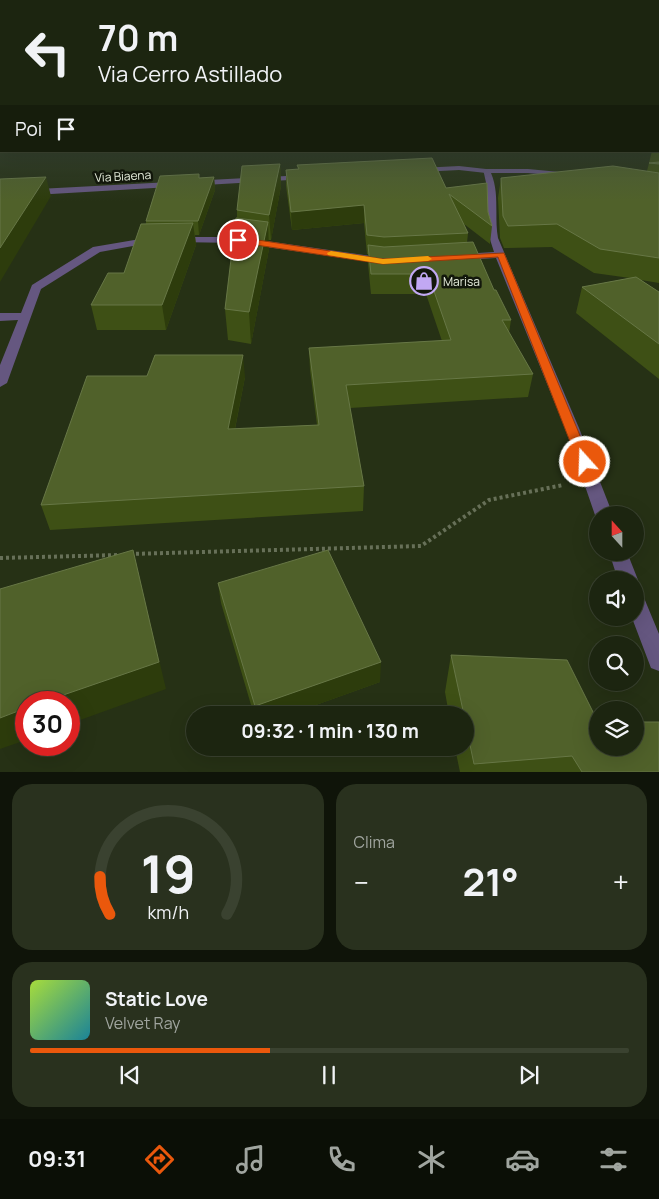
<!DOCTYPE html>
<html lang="it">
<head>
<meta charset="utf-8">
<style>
  :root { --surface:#1c2510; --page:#29311e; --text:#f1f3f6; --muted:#a0a59f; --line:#3a4230; --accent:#ea580c }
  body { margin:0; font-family:Manrope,sans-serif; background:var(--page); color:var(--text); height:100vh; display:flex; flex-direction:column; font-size:19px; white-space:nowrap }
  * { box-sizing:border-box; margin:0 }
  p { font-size:16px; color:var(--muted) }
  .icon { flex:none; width:28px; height:28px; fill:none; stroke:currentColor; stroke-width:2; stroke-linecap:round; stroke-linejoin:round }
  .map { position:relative; height:772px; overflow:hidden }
  .side { display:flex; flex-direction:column; gap:12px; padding:12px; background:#0f1409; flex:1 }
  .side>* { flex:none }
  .guide { position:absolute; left:0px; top:0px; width:660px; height:152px; box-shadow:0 5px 20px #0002,0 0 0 1px var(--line); background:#1c2510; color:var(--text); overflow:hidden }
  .needle { width:32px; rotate:339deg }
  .fabs { position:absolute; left:589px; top:506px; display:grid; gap:10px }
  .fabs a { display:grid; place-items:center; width:55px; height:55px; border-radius:50%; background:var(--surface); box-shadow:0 5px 20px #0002,0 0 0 1px var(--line); font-size:25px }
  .speed { position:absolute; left:15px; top:691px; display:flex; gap:10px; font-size:25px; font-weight:700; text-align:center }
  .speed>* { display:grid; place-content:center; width:65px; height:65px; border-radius:50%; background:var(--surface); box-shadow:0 5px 20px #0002,0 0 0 1px var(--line); line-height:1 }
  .speed .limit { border:8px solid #d22; background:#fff; color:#111 }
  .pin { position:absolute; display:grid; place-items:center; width:42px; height:42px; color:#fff; margin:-21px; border:2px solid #fff; border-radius:50%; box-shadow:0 1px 5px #0007 }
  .me { position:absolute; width:55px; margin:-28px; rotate:340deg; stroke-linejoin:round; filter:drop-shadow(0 0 4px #0008) }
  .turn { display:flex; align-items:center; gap:18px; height:105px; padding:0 15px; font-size:22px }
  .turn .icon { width:65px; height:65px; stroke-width:2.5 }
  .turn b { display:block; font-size:35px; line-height:42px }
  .then { display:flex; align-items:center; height:48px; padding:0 15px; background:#0003; gap:10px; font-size:19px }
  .big { font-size:38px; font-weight:700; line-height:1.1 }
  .side .tile { flex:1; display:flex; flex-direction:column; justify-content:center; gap:8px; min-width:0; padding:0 18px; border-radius:20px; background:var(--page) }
  .side .dial { align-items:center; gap:0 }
  .dial svg { height:130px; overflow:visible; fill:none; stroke:var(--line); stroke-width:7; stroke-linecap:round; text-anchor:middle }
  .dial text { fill:var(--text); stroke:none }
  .song { display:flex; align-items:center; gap:15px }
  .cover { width:60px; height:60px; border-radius:8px; background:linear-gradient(135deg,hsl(80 70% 55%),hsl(190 70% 35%)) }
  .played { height:5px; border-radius:2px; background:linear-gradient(90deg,var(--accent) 40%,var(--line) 40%) }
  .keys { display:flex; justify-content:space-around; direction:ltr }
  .heat { display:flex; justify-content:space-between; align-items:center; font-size:28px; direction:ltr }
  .side .tiles { flex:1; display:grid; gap:12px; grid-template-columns:1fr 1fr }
  .tile:last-child { grid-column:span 2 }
  .trip { position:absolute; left:186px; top:706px; width:288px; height:50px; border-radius:25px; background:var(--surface); box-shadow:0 5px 20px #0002,0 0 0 1px var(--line); font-weight:700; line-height:50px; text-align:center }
  .menu { display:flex; height:80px; justify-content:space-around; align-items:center; background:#0b0f06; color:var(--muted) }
  .menu .icon { width:35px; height:35px }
  .menu .on { color:var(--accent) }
  .menu b { font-size:22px; color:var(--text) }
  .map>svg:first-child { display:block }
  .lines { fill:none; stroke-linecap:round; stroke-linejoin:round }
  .path { stroke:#677058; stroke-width:4; stroke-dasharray:3 3; stroke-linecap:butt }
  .service { fill:#655780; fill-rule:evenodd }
  .minor { fill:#655780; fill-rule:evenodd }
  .wall { fill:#3e5015 }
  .shaded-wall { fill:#2d3c0c }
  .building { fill:#50612a; stroke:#677746 }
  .route { fill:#ea580c; stroke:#983908 }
  .slow { fill:#f59e0b }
  .labels { text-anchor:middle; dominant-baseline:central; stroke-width:5; stroke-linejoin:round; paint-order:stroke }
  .far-street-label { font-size:12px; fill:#e6eddc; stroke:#12170b }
  .far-poi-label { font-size:12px; fill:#e6eddc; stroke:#12170b; text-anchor:start }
</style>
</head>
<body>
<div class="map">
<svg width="659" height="772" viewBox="0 0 659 772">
  <rect width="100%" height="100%" fill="#263115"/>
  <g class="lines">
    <g class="path">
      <path d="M130,554L421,546L489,500L563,485"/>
      <path d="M0,558L119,555"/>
    </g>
    <g class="service">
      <rect x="0" y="111" width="1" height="4"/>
      <path d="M459,166L486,169L490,171L486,173L459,170L420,172L416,170L420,168Z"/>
      <path d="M304,175H307V179L0,197V191Z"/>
    </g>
    <g class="minor">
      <path d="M483,169H528L570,173L574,175L570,177L528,173H491C500,194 494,217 498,238L579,428L613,515H598V519L595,515L565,428L496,258L462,260L457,257L462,254L494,252L487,230V187Z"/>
      <path d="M152,237L155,238V242L100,252L41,289L7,383L0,387V365L18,320L0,321V313H21L32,285L93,247Z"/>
      <path d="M178,237H238L385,258L390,261L385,264L238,243L175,242V238Z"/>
      <path d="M609,552H627L638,580L635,585V580H618Z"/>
      <path d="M635,591L642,593L659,634V671L651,668L632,618H635Z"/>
    </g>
  </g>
  <g class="wall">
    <path d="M659,148V283L641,280L659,292V379L576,313L582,287L630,278L594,273L552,247L504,248L500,238L498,198L501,178L647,171L652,151H659Z"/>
    <path d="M280,164L281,186L271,240H268L269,249L251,344L228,340L225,309L237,218V210Z"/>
    <path d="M297,165L446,188L488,212L492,226L490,244L464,224L468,233L467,243L511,320L509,333L533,374L528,397L350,408L364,486L363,511L50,530L41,505L245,377L235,429L317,425L310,370L309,348L442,341L426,294H371L368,264V254H367L364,223L292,230L286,186V170L298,169Z"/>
    <path d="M214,177L215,190L199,235H195L196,245L166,330H97L91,305L124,273L146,224V221L199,178Z"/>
    <path d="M218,583L380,682L288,715H254L221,603Z"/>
    <path d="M451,655L598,722L659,772H460L455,748H465V715H449L445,692Z"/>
  </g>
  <g class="shaded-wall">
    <path d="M280,164L281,186L271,240L269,215Z"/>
    <path d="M46,177L51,196L0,282V248Z"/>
    <path d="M214,177L215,190L199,235L198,221Z"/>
    <path d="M364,205V223L292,230L291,212Z"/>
    <path d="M268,222L269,249L251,344L249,312Z"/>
    <path d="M193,223L196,245L166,330L162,305Z"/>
    <path d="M243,355L245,377L230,453L228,429Z"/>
    <path d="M133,550L166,689L69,724V702H43Z"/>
    <path d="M381,662L380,682L288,715H256L255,706Z"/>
    <path d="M26,708V740L0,749V718Z"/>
  </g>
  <g class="building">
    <path d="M432,158L446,188L487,183L488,212L492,226L449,194L468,233L384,237L367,235L364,205L291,212L286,170L299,169L297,165Z"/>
    <path d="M659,162V164L649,163Z"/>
    <path d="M280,164L269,215L237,210L242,166Z"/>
    <path d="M613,166L659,173V258L600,249L557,224L508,226L503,216L501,178Z"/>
    <path d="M199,174V178L214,177L198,221H146L160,176Z"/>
    <path d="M46,177L0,248V179Z"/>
    <path d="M236,218L268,222L249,312L225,309Z"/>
    <path d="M193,223L162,305H91L108,273H124L141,224Z"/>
    <path d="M473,242L494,290H496L511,320H502L533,374L346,385L364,486L41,505L87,376H147L155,355H243L228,429L319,425L309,348L451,340L428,274H371L368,245L384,247Z"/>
    <path d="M636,277L659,292V344L582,287Z"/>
    <path d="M133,550L159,662L43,702H26V708L0,718V589Z"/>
    <path d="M328,550L381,662L255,706L218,583Z"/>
    <path d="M451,655L567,660L598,722V748H635V722H659V772H582L572,756L474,764L465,721V715H464Z"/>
  </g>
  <linearGradient id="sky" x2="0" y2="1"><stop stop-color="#151b0c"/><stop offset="0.46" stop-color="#414e46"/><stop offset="1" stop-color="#414e46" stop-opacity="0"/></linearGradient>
  <rect width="659" height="201" fill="url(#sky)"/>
  <path class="route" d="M238,237L383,259L504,253L591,462L589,465H580L578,462L498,257L383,264L236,242L234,240Z"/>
  <path class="slow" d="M331,251L383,259L428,256L432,259L428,261L383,264L328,255L327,253Z"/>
  <defs>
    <symbol id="shop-ring" viewBox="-11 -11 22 22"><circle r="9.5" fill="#12170b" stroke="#c1a8f3" stroke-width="1.5"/><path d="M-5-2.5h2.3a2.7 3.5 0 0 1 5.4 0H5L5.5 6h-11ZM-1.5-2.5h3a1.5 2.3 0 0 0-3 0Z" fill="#c1a8f3"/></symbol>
  </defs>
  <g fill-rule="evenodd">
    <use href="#shop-ring" x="408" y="265" width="32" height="32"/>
  </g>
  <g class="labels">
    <g class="far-street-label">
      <text transform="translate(123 176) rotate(-3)">Via Biaena</text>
    </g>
    <g class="far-poi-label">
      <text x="443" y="281">Marisa</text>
    </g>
  </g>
</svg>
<div class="fabs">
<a><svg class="needle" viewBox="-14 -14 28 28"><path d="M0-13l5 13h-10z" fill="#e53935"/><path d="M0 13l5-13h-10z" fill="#a0a59f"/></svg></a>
<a><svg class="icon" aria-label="sound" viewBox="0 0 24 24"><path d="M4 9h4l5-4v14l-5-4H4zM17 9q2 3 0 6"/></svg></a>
<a><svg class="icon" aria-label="search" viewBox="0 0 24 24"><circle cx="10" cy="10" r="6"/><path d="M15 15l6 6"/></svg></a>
<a><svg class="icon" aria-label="layers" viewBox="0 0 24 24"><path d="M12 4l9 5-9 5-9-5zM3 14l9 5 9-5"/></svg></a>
</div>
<div class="speed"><div class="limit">30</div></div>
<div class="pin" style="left:238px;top:240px;background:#d93025"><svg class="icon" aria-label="arrive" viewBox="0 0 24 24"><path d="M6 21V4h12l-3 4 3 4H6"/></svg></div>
<svg class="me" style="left:585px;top:462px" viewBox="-20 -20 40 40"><circle r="17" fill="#ea580c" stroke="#fff" stroke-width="3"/><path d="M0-11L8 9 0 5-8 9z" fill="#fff"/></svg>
<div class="trip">09:32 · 1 min · 130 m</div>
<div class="guide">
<div class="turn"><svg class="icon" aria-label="left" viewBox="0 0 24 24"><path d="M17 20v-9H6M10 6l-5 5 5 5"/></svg><div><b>70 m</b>Via Cerro Astillado</div></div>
<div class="then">Poi<svg class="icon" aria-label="arrive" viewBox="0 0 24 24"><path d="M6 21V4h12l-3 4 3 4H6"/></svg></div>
</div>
</div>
<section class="side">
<div class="tiles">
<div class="tile dial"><svg viewBox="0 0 100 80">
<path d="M14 69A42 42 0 1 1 86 69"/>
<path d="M14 69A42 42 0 0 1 8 46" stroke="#ea580c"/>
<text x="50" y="56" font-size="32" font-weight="700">19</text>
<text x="50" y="72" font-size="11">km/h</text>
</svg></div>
<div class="tile"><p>Clima</p>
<div class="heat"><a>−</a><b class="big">21°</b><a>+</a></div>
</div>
<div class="tile">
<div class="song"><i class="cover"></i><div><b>Static Love</b><p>Velvet Ray</p></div></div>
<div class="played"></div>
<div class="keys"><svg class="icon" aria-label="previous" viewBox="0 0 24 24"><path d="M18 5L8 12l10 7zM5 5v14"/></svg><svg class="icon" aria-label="pause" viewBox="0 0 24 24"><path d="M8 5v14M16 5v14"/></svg><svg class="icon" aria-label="next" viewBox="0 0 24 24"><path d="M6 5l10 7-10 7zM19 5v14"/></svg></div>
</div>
</div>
</section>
<nav class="menu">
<b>09:31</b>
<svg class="icon on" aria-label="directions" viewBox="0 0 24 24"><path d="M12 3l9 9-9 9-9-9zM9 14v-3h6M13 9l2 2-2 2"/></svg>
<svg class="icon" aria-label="music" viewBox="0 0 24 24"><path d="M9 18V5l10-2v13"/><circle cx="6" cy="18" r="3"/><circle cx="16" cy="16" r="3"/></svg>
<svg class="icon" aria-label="phone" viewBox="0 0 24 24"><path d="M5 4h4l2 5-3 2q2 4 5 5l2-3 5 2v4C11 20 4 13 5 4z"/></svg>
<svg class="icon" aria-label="climate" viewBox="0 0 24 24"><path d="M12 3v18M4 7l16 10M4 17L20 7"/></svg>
<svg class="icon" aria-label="car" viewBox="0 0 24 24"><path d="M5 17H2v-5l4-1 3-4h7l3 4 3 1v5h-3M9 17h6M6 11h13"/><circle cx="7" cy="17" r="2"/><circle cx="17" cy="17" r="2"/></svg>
<svg class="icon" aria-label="filters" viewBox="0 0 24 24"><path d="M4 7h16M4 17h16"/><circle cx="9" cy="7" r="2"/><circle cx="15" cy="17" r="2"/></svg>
</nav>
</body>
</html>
